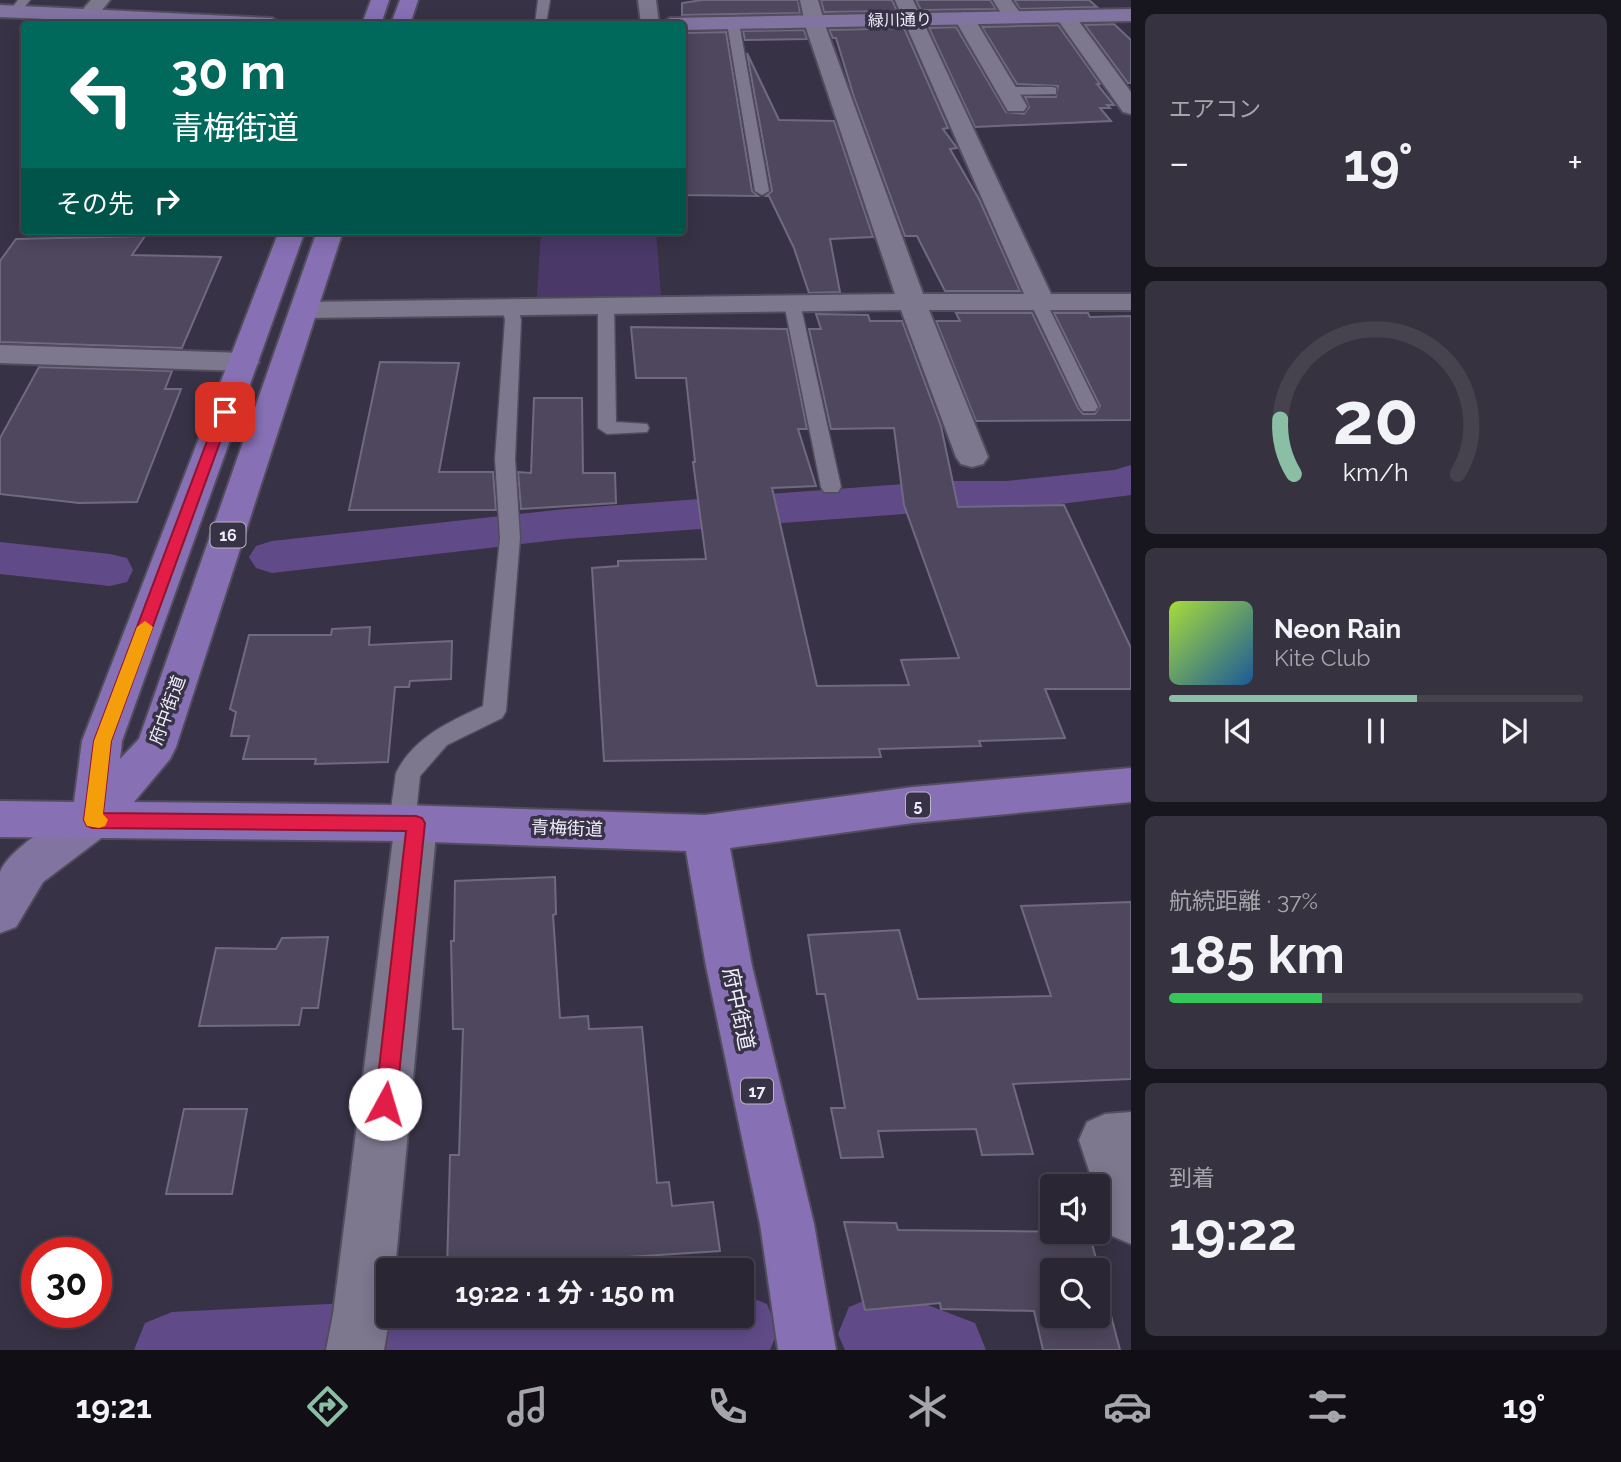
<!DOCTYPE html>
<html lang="ja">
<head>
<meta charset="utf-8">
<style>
  :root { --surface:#2a2634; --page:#363240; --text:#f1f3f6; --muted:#a5a5ac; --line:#46434f; --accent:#8abfa5 }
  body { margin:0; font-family:Raleway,"Noto Sans JP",sans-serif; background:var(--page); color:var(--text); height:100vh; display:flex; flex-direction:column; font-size:26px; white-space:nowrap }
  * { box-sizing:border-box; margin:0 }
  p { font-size:23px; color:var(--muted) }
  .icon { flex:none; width:38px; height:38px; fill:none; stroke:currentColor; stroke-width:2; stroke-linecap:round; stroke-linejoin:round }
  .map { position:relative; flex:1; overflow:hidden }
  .side { display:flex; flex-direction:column; gap:14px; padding:14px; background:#17151d; width:490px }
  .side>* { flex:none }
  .guide { position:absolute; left:21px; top:21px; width:665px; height:214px; border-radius:7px; box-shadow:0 4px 18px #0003,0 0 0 2px var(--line); background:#00695c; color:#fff; overflow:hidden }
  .fabs { position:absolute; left:1040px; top:1174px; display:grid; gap:14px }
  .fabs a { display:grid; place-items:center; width:70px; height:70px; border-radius:7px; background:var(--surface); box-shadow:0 4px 18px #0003,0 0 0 2px var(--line); font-size:35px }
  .speed { position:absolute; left:21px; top:1237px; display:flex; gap:14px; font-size:35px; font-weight:700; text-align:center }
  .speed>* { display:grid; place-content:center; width:91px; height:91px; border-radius:50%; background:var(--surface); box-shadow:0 4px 18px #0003,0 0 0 2px var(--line); line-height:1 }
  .speed .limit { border:10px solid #d22; background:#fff; color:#111 }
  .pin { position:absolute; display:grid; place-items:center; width:60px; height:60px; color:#fff; margin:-30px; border-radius:14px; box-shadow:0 4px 10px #0006 }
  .me { position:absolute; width:77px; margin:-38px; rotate:6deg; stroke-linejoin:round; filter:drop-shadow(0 0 5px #0008) }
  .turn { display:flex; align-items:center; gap:24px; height:147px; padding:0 35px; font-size:32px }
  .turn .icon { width:91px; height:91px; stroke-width:2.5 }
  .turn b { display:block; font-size:49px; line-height:60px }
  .then { display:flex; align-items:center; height:66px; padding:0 35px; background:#0003; gap:14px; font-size:26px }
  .big { font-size:52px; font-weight:700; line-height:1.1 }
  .side .widget { flex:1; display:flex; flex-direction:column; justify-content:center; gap:10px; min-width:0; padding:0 24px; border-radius:10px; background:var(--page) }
  .side .dial { align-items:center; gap:0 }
  .dial svg { height:182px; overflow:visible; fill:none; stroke:var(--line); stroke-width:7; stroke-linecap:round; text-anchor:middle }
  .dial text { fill:var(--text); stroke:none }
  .song { display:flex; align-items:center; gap:21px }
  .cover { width:84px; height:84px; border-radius:10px; background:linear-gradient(135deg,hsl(80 70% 55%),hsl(210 70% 35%)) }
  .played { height:7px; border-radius:4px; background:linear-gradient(90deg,var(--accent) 60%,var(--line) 60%) }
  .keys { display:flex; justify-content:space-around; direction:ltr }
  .heat { display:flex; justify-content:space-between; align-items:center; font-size:38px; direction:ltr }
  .charge { height:10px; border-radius:5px; background:linear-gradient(90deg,#34c759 37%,var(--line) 0) }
  .trip { position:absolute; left:376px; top:1258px; width:378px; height:70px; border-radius:7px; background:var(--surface); box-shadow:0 4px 18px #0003,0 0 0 2px var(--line); font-weight:700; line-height:70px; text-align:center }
  .dock { display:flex; height:112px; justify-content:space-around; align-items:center; background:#110f15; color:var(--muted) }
  .dock .icon { width:49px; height:49px }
  .dock .current { color:var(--accent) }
  .dock b { font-size:32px; color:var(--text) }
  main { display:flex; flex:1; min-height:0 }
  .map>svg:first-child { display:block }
  .green { fill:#493868 }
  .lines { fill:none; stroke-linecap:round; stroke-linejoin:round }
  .canal { fill:#604b88; fill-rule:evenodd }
  .building { fill:#4e475d; stroke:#706a80; stroke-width:2; fill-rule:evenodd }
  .lane-casing { stroke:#524d5d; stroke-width:3 }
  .street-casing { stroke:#524d5d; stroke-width:4 }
  .secondary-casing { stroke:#524d5d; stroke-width:4 }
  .primary-casing { stroke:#524d5d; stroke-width:4 }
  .lane { fill:#7e788f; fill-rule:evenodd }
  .street { fill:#7e788f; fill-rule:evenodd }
  .secondary { fill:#8274a1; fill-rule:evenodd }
  .primary { fill:#8770b4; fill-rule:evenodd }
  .route { fill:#e11d48; stroke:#92132f; stroke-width:2 }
  .slow { fill:#f59e0b }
  .labels { text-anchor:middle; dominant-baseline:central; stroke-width:7; stroke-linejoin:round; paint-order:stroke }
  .far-street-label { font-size:16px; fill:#f0edfa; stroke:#383246 }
  .shield { fill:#383246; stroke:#b9b5c4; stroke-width:2 }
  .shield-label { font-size:16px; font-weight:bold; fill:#f0edfa }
  .street-label { font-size:18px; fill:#f0edfa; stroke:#383246 }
  .near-street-label { font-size:21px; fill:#f0edfa; stroke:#383246 }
</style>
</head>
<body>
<main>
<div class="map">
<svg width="1131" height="1350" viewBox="0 0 1131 1350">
  <rect width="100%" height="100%" fill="#383246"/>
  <path class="green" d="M541,231H656L661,295L537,297Z"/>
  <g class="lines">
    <g class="canal">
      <path d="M1131,465V495L1006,511H945L565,539L272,573L256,568L249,557L256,546L272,541L565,509L945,481H1006L1114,470Z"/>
      <path d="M0,542L110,554L127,558L133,570L127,582L110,586L0,574Z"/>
      <path d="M742,1294L767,1304L778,1331L770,1350H134L145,1323L172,1312L388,1301V1316H742Z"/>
      <path d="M876,1296L925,1304L975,1323L986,1350H845L838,1334L849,1307Z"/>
    </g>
  </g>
  <g class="building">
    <path d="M702,0H798L800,13L682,15V3Z"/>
    <path d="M821,0H892L897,11L824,12Z"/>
    <path d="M916,0H990L996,9L921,10Z"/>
    <path d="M1014,0H1089L1097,7L1020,9Z"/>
    <path d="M1114,24L1131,40V83H1128L1085,25Z"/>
    <path d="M1058,25L1100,84H1097L1114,105H1107L1110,108H1100L1111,121L975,127L929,28L956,27L1006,112L1024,114L1029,107L1025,97H1056L1058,86L1017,84L982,27Z"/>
    <path d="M904,28L948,128L943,129L957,148L950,149L979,199L1020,291H945L917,236H905L854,97L836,38H833L829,30Z"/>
    <path d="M804,30L807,39L745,40L743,31Z"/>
    <path d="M726,32L752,191L758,196L682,195V33Z"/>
    <path d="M747,53L779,120L834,121L873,237L830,239L840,292L809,293L794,248L769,196H766L772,191Z"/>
    <path d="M145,236L132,255L221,257L182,348L0,342V261L16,239Z"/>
    <path d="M956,313H1032L1078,408L1083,414H1095L1100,406L1054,313H1088L1090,317L1131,316V420L976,421L936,321H960Z"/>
    <path d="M816,314L868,315L870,321H902L941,426L958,507L1064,505L1131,648V689H1045L1065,738L979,741L981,746L879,749L881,757L604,761L592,568L618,566V561L706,559L693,462H695L686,378H636L631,327L787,329L807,429H798L816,486L772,488L817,686L909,685L901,660L959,658L904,505L894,428L831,429L809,329H821Z"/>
    <path d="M380,362L459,363L439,472H493L496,510H349Z"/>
    <path d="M39,367L172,371L165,389H181L137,502L79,503L0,494V438Z"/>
    <path d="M534,398H582L583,473H615L616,503L521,509L518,472L531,473Z"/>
    <path d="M370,627L369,645L452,641L451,679L410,681L409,687H395L388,762L315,764L316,759H243L249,736H231L236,712L230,709L249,635H331L332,629Z"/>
    <path d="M555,877L556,914L553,915L560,1018L588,1016L589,1029L642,1027L657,1183L669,1182L672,1206L713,1202L720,1251L536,1263L537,1270H447L450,1155H459L463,1029H453L451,941H454L455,881Z"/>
    <path d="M1131,902V1079L1013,1084L1033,1154L982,1155L976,1129L878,1131L883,1157L841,1158L831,1108H845L825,994H817L808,935L899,930L918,999L1051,996L1021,906Z"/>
    <path d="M328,937L318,1008H302L299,1025L199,1026L216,948L276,949L282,938Z"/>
    <path d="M184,1109H247L232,1194H166Z"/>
    <path d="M844,1222L896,1223L898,1230L1089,1232L1120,1350H1043L1034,1311L941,1309L940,1303L865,1310ZM1052,1270H1097V1316H1052Z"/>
  </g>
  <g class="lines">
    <defs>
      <g id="lane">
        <path d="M18,0H30L19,14H11L9,12Z"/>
        <path d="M538,0H550L546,24H535Z"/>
        <path d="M733,20L739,23L769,191L762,195L755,191L727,23Z"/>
        <path d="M1052,87L1056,88V94L1007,95L1001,91L1007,87Z"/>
        <path d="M1038,297L1046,302L1098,407L1095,411H1083L1080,407L1030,302Z"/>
        <path d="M792,298L800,303L841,487L838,492H824L821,487L784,303Z"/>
        <path d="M606,301L614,306L616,422L647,424L649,428L647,432L607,434L598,428V306Z"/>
        <path d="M510,302L518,307L521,320L515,459L520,538L506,711L502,718L447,745L420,776L415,823L411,831L402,834L393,831L389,823L396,773C414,737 449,722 483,706L500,538L495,459L505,320L502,307Z"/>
      </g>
      <g id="street">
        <path d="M91,0H110L94,20H80L77,16Z"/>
        <path d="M638,0H656L659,24H641Z"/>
        <path d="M800,0H818L826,28L923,294H1024L895,0H913L1051,294H1131V310H929L988,457L983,464L972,467L961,464L956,457L901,310L304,318L294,316L290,310L294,304L304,302L895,294L806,28Z"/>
        <path d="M993,0H1011L1023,17L1013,23L1006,21Z"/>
        <path d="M1065,10L1072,12L1131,92V114L1123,112L1055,16Z"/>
        <path d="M964,12L974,18L1027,106L1024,111H1008L1005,106L954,18Z"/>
        <path d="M0,345L244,353L254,356L259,362L254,368L244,371L0,363Z"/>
        <path d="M416,805L431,810L437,823L395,1270H388L390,1316L384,1350H326L333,1314L395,823L401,810Z"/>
        <path d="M1131,1112V1244L1112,1236L1097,1197V1186H1094L1079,1140L1087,1122L1105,1114Z"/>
      </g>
      <g id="secondary">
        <path d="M0,5L272,18L282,24H161L0,17Z"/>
        <path d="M1131,9V21L682,30V24H660L670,18Z"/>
        <path d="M93,802L108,807L114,820L108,833L43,882L16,927L0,933C0,915 0,890 0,873C6,850 71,810 93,802Z"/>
      </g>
      <g id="primary">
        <path d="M371,0H389L381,24H362Z"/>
        <path d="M400,0H418L410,24H391Z"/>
        <path d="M279,231H305L122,741L120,759L139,739L317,231H343L176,747L170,759L134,802L402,805L705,815L913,787L1131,768V802L913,823L730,848L752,966L814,1224L836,1350H778L760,1224L706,966L686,851L402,841L0,837V801L74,802L82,741Z"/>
      </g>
    </defs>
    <use href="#lane" class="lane-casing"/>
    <use href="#street" class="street-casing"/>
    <use href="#secondary" class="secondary-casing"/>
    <use href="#primary" class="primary-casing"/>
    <use href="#lane" class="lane"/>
    <use href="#street" class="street"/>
    <use href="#secondary" class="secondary"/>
    <use href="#primary" class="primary"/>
  </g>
  <path class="route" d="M225,409L231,412L111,741L103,813L416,816L422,818L425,823L396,1104L393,1111L385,1114L378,1111L375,1104L406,831L93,828L87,826L84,820L94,741L218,412Z"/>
  <path class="slow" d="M145,621L153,627L111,741L103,814L108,820L105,826L99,828L87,826L84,820L94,741L137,627Z"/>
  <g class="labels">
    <g class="far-street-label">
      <text transform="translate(900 20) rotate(-1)">緑川通り</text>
    </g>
    <g class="shield">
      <rect x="210.5" y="522.5" width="35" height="25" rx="5"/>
      <rect x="906" y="792.5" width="24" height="25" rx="5"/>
      <rect x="741" y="1078.5" width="32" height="25" rx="5"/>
    </g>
    <g class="shield-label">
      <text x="228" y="535">16</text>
      <text x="918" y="805">5</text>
      <text x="757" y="1091">17</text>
    </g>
    <g class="street-label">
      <text transform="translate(167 710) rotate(-70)">府中街道</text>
      <text transform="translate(567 828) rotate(2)">青梅街道</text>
    </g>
    <g class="near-street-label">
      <text transform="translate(739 1009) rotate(78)">府中街道</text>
    </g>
  </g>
</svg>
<div class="fabs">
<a><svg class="icon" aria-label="sound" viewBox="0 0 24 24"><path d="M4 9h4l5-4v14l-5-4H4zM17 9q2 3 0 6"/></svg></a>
<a><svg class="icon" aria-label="search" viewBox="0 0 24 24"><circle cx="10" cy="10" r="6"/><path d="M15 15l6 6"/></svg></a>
</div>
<div class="speed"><div class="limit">30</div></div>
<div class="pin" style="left:225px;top:412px;background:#d93025"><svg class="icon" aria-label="arrive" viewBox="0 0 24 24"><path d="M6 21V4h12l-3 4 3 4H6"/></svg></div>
<svg class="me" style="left:385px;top:1104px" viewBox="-20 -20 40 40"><circle r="19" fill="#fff"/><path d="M0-13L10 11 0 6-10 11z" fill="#e11d48"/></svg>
<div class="trip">19:22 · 1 分 · 150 m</div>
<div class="guide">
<div class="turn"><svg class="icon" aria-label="left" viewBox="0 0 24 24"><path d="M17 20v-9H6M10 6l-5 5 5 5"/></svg><div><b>30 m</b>青梅街道</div></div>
<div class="then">その先<svg class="icon" aria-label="right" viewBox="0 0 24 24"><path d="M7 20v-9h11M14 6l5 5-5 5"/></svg></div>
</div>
</div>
<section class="side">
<div class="widget"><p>エアコン</p>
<div class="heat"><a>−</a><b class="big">19°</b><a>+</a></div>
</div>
<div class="widget dial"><svg viewBox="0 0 100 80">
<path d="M14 69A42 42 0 1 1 86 69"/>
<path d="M14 69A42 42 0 0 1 8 45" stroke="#8abfa5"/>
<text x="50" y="56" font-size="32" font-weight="700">20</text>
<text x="50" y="72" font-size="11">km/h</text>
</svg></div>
<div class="widget">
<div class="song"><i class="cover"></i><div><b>Neon Rain</b><p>Kite Club</p></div></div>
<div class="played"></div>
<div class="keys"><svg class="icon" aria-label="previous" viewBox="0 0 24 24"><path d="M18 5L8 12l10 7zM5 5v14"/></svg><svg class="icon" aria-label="pause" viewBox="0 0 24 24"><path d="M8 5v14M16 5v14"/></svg><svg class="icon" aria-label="next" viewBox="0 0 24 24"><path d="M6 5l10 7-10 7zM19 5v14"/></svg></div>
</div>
<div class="widget"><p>航続距離 · 37%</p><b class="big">185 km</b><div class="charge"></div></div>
<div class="widget"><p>到着</p><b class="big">19:22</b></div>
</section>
</main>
<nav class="dock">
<b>19:21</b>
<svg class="icon current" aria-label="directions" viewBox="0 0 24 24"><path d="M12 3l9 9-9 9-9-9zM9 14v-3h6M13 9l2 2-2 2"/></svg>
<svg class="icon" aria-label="music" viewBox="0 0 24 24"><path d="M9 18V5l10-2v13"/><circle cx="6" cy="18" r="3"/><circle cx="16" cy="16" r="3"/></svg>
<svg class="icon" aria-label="phone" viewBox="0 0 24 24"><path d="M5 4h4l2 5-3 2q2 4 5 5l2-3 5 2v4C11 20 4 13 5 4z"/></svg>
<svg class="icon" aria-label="climate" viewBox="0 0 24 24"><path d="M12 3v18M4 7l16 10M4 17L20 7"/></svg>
<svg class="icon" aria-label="car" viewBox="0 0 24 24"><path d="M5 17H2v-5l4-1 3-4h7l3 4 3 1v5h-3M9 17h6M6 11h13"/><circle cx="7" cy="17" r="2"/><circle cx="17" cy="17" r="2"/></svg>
<svg class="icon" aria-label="filters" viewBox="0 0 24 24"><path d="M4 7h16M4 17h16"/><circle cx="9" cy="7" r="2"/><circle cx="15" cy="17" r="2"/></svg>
<b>19°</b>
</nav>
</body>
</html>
